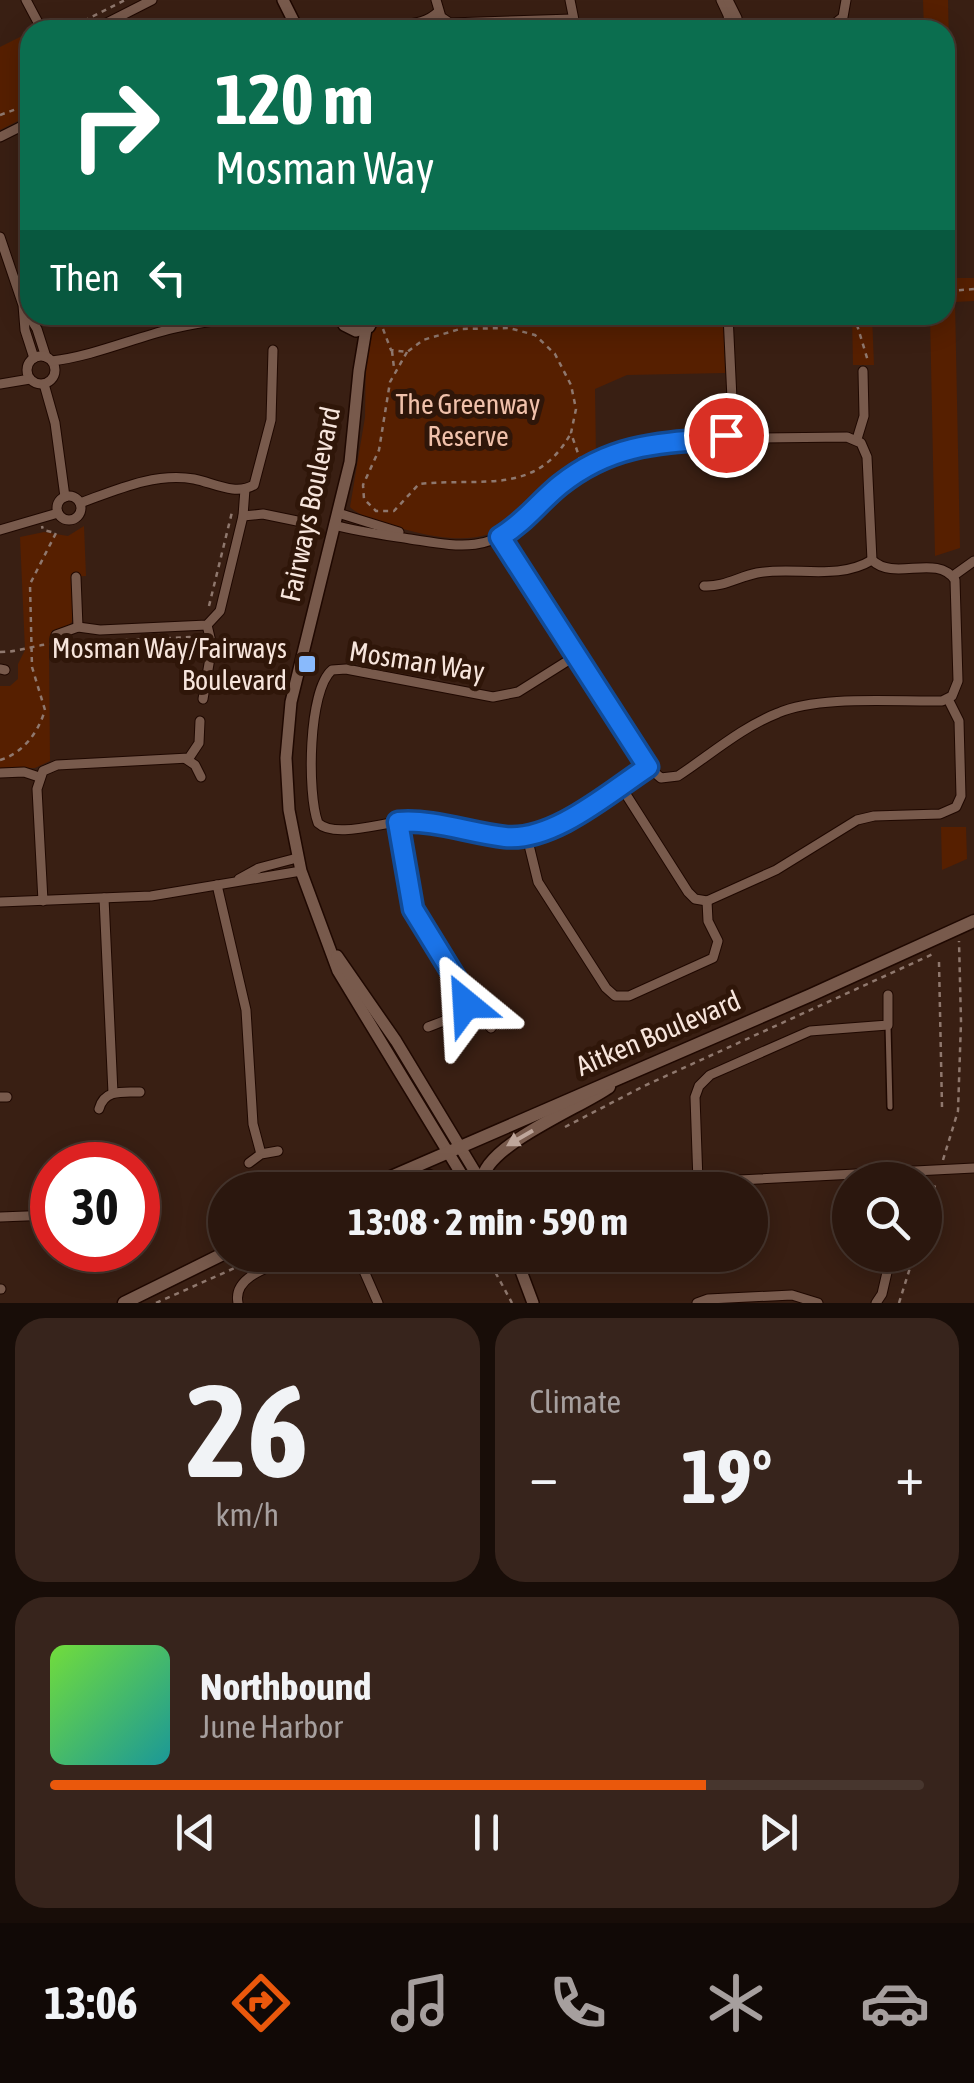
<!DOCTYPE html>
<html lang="en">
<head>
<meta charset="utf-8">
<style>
  :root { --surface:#2b170e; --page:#37241c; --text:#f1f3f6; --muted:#a69f9e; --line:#47362e; --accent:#ea580c }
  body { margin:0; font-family:"Asap Condensed",sans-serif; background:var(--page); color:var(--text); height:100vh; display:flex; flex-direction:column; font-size:38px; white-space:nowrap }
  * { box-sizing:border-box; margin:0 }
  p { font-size:32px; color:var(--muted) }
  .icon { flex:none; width:55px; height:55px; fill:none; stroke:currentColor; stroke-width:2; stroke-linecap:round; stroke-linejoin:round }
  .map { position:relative; height:1303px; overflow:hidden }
  .panel { display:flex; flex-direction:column; gap:15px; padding:15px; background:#180d08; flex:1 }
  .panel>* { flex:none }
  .top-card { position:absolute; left:20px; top:20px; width:935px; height:305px; border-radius:30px; box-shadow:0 5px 25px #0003,0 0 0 2px var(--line); background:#0b6e4f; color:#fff; overflow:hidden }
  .tools { position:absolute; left:832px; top:1162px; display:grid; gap:20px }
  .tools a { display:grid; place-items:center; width:110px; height:110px; border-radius:50%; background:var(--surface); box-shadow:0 5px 25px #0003,0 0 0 2px var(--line); font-size:50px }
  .speed { position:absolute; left:30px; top:1142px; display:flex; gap:20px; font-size:50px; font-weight:700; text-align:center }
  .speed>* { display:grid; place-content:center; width:130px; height:130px; border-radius:50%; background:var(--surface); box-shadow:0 5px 25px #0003,0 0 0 2px var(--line); line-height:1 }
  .speed .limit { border:15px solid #d22; background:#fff; color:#111 }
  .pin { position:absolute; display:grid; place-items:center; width:85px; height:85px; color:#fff; margin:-42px; border:5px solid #fff; border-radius:50%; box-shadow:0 2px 10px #0007 }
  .me { position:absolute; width:110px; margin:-55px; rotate:333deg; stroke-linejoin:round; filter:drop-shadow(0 0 8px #0008) }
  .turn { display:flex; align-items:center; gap:35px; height:210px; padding:0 30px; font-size:45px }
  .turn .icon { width:130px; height:130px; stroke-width:2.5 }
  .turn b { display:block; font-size:70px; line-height:85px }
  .then { display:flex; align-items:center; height:95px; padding:0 30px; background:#0003; gap:20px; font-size:38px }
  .big { font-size:75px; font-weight:700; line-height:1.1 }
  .panel .tile { flex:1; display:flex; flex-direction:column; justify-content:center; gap:15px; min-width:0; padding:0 35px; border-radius:30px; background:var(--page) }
  .panel .dial { align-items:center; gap:0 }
  .dial b { font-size:130px; line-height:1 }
  .song { display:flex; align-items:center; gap:30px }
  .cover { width:120px; height:120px; border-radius:15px; background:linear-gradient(135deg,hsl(100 70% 55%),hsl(180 70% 35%)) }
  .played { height:10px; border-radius:5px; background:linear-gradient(90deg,var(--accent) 75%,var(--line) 75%) }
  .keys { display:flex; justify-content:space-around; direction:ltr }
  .heat { display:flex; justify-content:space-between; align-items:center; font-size:55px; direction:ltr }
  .panel .tiles { flex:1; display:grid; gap:15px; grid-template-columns:1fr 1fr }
  .tile:last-child { grid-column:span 2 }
  .trip { position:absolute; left:208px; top:1172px; width:560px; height:100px; border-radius:50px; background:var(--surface); box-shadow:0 5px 25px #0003,0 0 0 2px var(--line); font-weight:700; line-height:100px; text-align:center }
  .tab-bar { display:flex; height:160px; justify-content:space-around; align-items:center; background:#110906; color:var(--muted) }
  .tab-bar .icon { width:70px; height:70px }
  .tab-bar .on { color:var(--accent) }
  .tab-bar b { font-size:45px; color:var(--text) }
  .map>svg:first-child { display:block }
  .green { fill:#561f00 }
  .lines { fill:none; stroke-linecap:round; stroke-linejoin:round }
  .service-casing { stroke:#1f0801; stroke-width:8 }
  .minor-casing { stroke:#1f0801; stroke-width:11 }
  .tertiary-casing { stroke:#1f0801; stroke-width:14 }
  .secondary-casing { stroke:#1f0801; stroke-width:15 }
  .path { stroke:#8f786e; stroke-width:2.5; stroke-dasharray:5 5; stroke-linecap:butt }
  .service { stroke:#785a4c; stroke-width:5 }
  .minor { stroke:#785a4c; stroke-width:9 }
  .tertiary { stroke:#785a4c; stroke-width:11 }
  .secondary { stroke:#785a4c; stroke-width:12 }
  .oneway { fill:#bea69b }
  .route-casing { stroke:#114b97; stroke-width:25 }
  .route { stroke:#1a73e8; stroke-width:18 }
  .poi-dot { fill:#89bafc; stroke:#2f1609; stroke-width:4 }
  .labels { text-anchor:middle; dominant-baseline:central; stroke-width:10; stroke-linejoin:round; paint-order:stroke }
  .park-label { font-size:28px; fill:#f0c1ab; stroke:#2f1609 }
  .street-label { font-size:28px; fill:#f7e5dc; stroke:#2f1609 }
  .poi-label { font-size:28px; fill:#f7e5dc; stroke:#2f1609; text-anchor:end }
</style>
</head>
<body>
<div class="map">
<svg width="974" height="1303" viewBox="0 0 974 1303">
  <rect width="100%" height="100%" fill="#391f13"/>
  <g class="green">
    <path d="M923,0H948L954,278H974V301L955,302L960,548L935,556L930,315H945V30H924Z"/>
    <path d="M30,32V115L0,130V47Z"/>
    <path d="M589,315H720L724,327L725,373L627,375L595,389L596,456C513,503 519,560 407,530C392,526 359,517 350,507L365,417L366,353L374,327L390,320L406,318L519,316L551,322Z"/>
    <path d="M852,315H872L874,365H853Z"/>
    <path d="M84,526L86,576L72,577V622L67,627L55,630L49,646L50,761L35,768H0V686H10L18,679V664L25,650L20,537L44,532L68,536Z"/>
    <path d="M941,827H966L967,859L942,870Z"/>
  </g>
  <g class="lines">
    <defs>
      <path id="service" d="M888,1025L890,1107"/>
      <g id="minor">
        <path d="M26,0L42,30"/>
        <path d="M436,0L441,17L450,23L573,19"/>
        <path d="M570,0L576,30"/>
        <path d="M721,0L728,15L730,30"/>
        <path d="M728,0L737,18L738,30"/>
        <path d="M731,28L737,25H833L843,17L846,0"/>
        <path d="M93,30L152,0"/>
        <path d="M381,30C401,22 421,28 438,12"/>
        <path d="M0,137L30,122"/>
        <path d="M0,237L23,305L25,330L34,358"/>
        <path d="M24,308L37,329L46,357"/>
        <path d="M305,315L342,321"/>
        <path d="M538,315L556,319L575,315"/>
        <path d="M374,321L393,315"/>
        <circle cx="41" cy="370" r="14"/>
        <path d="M52,361C93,356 131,339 171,329C211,319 253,317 294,315"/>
        <path d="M0,384L30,379"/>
        <path d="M44,384L55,423L65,497"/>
        <path d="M857,439L864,416L863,371"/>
        <circle cx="69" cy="508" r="12"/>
        <path d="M80,503C116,490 155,472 194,479C214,483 235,496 254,485L271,420L273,350"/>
        <path d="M338,513L399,532"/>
        <path d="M243,516L263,514L302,522"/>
        <path d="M334,525C360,532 384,535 410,539C457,546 486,554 526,519C558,490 583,463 626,450C653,441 715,444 731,431L733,420L728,315"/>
        <path d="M0,530L58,513"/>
        <path d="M500,537L648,767L661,778L678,776C710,755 742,727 778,713C819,695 896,702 942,701L952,696L958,681L955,580C937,553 894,582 872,560L867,457L861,443L847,437L754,438L731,431"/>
        <path d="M953,576L974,561"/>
        <path d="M76,577L78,627"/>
        <path d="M704,586C724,587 738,577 757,573C794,566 838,581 872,560"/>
        <path d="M56,635L78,627L100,630L207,625L220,611L243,516L245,489"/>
        <path d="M577,655L518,692L493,697L346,669L332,670C308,690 307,794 318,823C335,839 383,822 407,821C450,819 493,846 536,835C569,826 619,786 648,767"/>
        <path d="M0,669L5,670"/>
        <path d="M203,699L212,646L207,625"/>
        <path d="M186,759L195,765L201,777"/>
        <path d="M0,773L24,772L39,777"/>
        <path d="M620,785L688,892L695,899L707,901L776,870L857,820L874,816L940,814L956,807L961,796L959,721L948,699"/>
        <path d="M397,821L413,909L465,997C465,1016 443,1021 428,1027"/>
        <path d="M527,837L538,882L606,988L615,996H629L713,958L718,941L708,921L707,901"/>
        <path d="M239,879L259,868L297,858"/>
        <path d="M217,885L246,1010L253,1124L261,1154"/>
        <path d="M104,898L113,1093"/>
        <path d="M43,901L37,789L43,771L57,765L189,758L199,743L200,721"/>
        <path d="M0,902L151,896L301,871"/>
        <path d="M466,1004L482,1015L491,1028"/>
        <path d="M0,1097H7"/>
        <path d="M99,1109C104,1089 123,1092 140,1092"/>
        <path d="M249,1163L261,1154L278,1151"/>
        <path d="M698,1182L695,1097L699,1086L710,1075L810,1031L888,1025V995"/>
        <path d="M608,1190L619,1186L974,1168"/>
        <path d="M0,1217L52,1215"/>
        <path d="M357,1255L378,1303"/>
        <path d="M0,1289H1"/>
        <path d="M238,1303C232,1274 277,1265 299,1255"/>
        <path d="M697,1303L708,1299L792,1295L818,1303"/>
        <path d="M876,1303L882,1294L891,1255"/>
      </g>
      <g id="tertiary">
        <path d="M283,0L298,30"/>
        <path d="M340,315L344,325L356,331L369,327L375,315"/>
        <path d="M366,329L359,371L350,462L291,702L286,758L289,810L301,871L338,971L471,1190"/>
        <path d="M337,956L396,1041L486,1190"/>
        <path d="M515,1255L533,1303"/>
      </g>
      <g id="secondary">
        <path d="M397,1179L429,1176L455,1190"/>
        <path d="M482,1182C483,1146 579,1108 609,1087"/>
        <path d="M361,1190L811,995L974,921"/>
        <path d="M124,1303L225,1253"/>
      </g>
    </defs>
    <use href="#service" class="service-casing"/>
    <use href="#minor" class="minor-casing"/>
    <use href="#tertiary" class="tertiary-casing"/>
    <use href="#secondary" class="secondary-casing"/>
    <g class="path">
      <path d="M66,30L125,0"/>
      <path d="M0,115L30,104"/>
      <path d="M949,291L974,289"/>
      <path d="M854,315L868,361"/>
      <path d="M383,329L391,350L407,352L423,340L460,329L509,328L535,335L555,354L571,385L576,409L571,433L581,462"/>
      <path d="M392,351L394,368"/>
      <path d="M407,352L390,382L379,450L363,485L364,499L376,511H394L419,484C481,477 536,497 571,433"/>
      <path d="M209,606L232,512"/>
      <path d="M66,643L190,637V635"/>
      <path d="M0,652C20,652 33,645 53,644"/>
      <path d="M0,760C23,753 38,733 45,710L32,667L30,584L56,533L43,530L42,526"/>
      <path d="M939,962L942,1107"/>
      <path d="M565,1127L644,1086L933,954"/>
      <path d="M943,1160L958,1111L961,1022L959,941"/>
      <path d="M925,1219L936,1182"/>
      <path d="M486,1255L512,1303"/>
      <path d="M156,1303L264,1255"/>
      <path d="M899,1303L914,1255"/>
    </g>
    <use href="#service" class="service"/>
    <use href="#minor" class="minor"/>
    <use href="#tertiary" class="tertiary"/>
    <use href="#secondary" class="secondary"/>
  </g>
  <defs><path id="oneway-solid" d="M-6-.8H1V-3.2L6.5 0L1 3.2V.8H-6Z" transform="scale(2.5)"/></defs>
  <use class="oneway" href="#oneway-solid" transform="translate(520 1138) rotate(150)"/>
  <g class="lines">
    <defs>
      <path id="route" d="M466,1004L459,984L413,909L398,822C434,819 469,833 505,837C553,842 610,792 648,767L500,537C524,523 539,502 560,485C610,445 656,443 716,439L726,435"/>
    </defs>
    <use href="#route" class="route-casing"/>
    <use href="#route" class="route"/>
  </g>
  <rect class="poi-dot" x="297" y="654" width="20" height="20" rx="5"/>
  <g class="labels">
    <g class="park-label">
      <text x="468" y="404">The Greenway<tspan x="468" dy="32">Reserve</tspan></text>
    </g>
    <g class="street-label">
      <text transform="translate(310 504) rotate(-78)">Fairways Boulevard</text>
      <text transform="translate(417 661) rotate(9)">Mosman Way</text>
      <text transform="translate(658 1033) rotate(-23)">Aitken Boulevard</text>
    </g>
    <g class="poi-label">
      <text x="287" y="648">Mosman Way/Fairways<tspan x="287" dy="32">Boulevard</tspan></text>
    </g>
  </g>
</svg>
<div class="tools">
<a><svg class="icon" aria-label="search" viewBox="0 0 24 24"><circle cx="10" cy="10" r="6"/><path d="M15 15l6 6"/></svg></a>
</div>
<div class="speed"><div class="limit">30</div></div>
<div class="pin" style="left:726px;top:435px;background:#d93025"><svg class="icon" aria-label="arrive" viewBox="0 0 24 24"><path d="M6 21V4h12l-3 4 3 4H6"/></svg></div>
<svg class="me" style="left:466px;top:1004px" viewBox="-20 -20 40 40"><path d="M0-17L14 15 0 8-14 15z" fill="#1a73e8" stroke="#fff" stroke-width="4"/></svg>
<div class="trip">13:08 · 2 min · 590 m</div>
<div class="top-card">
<div class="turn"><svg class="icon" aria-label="right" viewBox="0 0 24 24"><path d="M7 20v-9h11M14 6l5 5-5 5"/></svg><div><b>120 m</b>Mosman Way</div></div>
<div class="then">Then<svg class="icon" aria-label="left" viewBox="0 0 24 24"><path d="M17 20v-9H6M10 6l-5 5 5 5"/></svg></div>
</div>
</div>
<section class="panel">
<div class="tiles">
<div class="tile dial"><b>26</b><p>km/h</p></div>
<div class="tile"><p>Climate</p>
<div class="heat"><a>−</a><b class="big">19°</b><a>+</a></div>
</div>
<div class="tile">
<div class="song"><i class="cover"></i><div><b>Northbound</b><p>June Harbor</p></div></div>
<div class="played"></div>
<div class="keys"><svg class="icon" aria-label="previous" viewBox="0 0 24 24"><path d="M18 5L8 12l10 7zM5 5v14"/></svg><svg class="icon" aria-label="pause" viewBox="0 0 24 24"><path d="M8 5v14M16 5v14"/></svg><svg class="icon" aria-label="next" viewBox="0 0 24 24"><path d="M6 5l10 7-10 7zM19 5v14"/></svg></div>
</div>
</div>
</section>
<nav class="tab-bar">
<b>13:06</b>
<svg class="icon on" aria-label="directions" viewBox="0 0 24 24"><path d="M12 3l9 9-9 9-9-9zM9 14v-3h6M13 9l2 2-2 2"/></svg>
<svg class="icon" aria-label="music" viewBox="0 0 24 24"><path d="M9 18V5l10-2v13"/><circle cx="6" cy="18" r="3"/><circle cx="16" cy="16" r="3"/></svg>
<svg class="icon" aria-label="phone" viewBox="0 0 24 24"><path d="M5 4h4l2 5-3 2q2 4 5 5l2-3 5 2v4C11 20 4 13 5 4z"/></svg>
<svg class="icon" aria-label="climate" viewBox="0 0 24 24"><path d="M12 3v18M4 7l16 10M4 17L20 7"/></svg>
<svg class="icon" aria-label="car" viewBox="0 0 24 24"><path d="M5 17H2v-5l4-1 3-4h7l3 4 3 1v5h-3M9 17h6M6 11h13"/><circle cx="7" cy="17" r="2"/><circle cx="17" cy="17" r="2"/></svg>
</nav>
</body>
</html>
